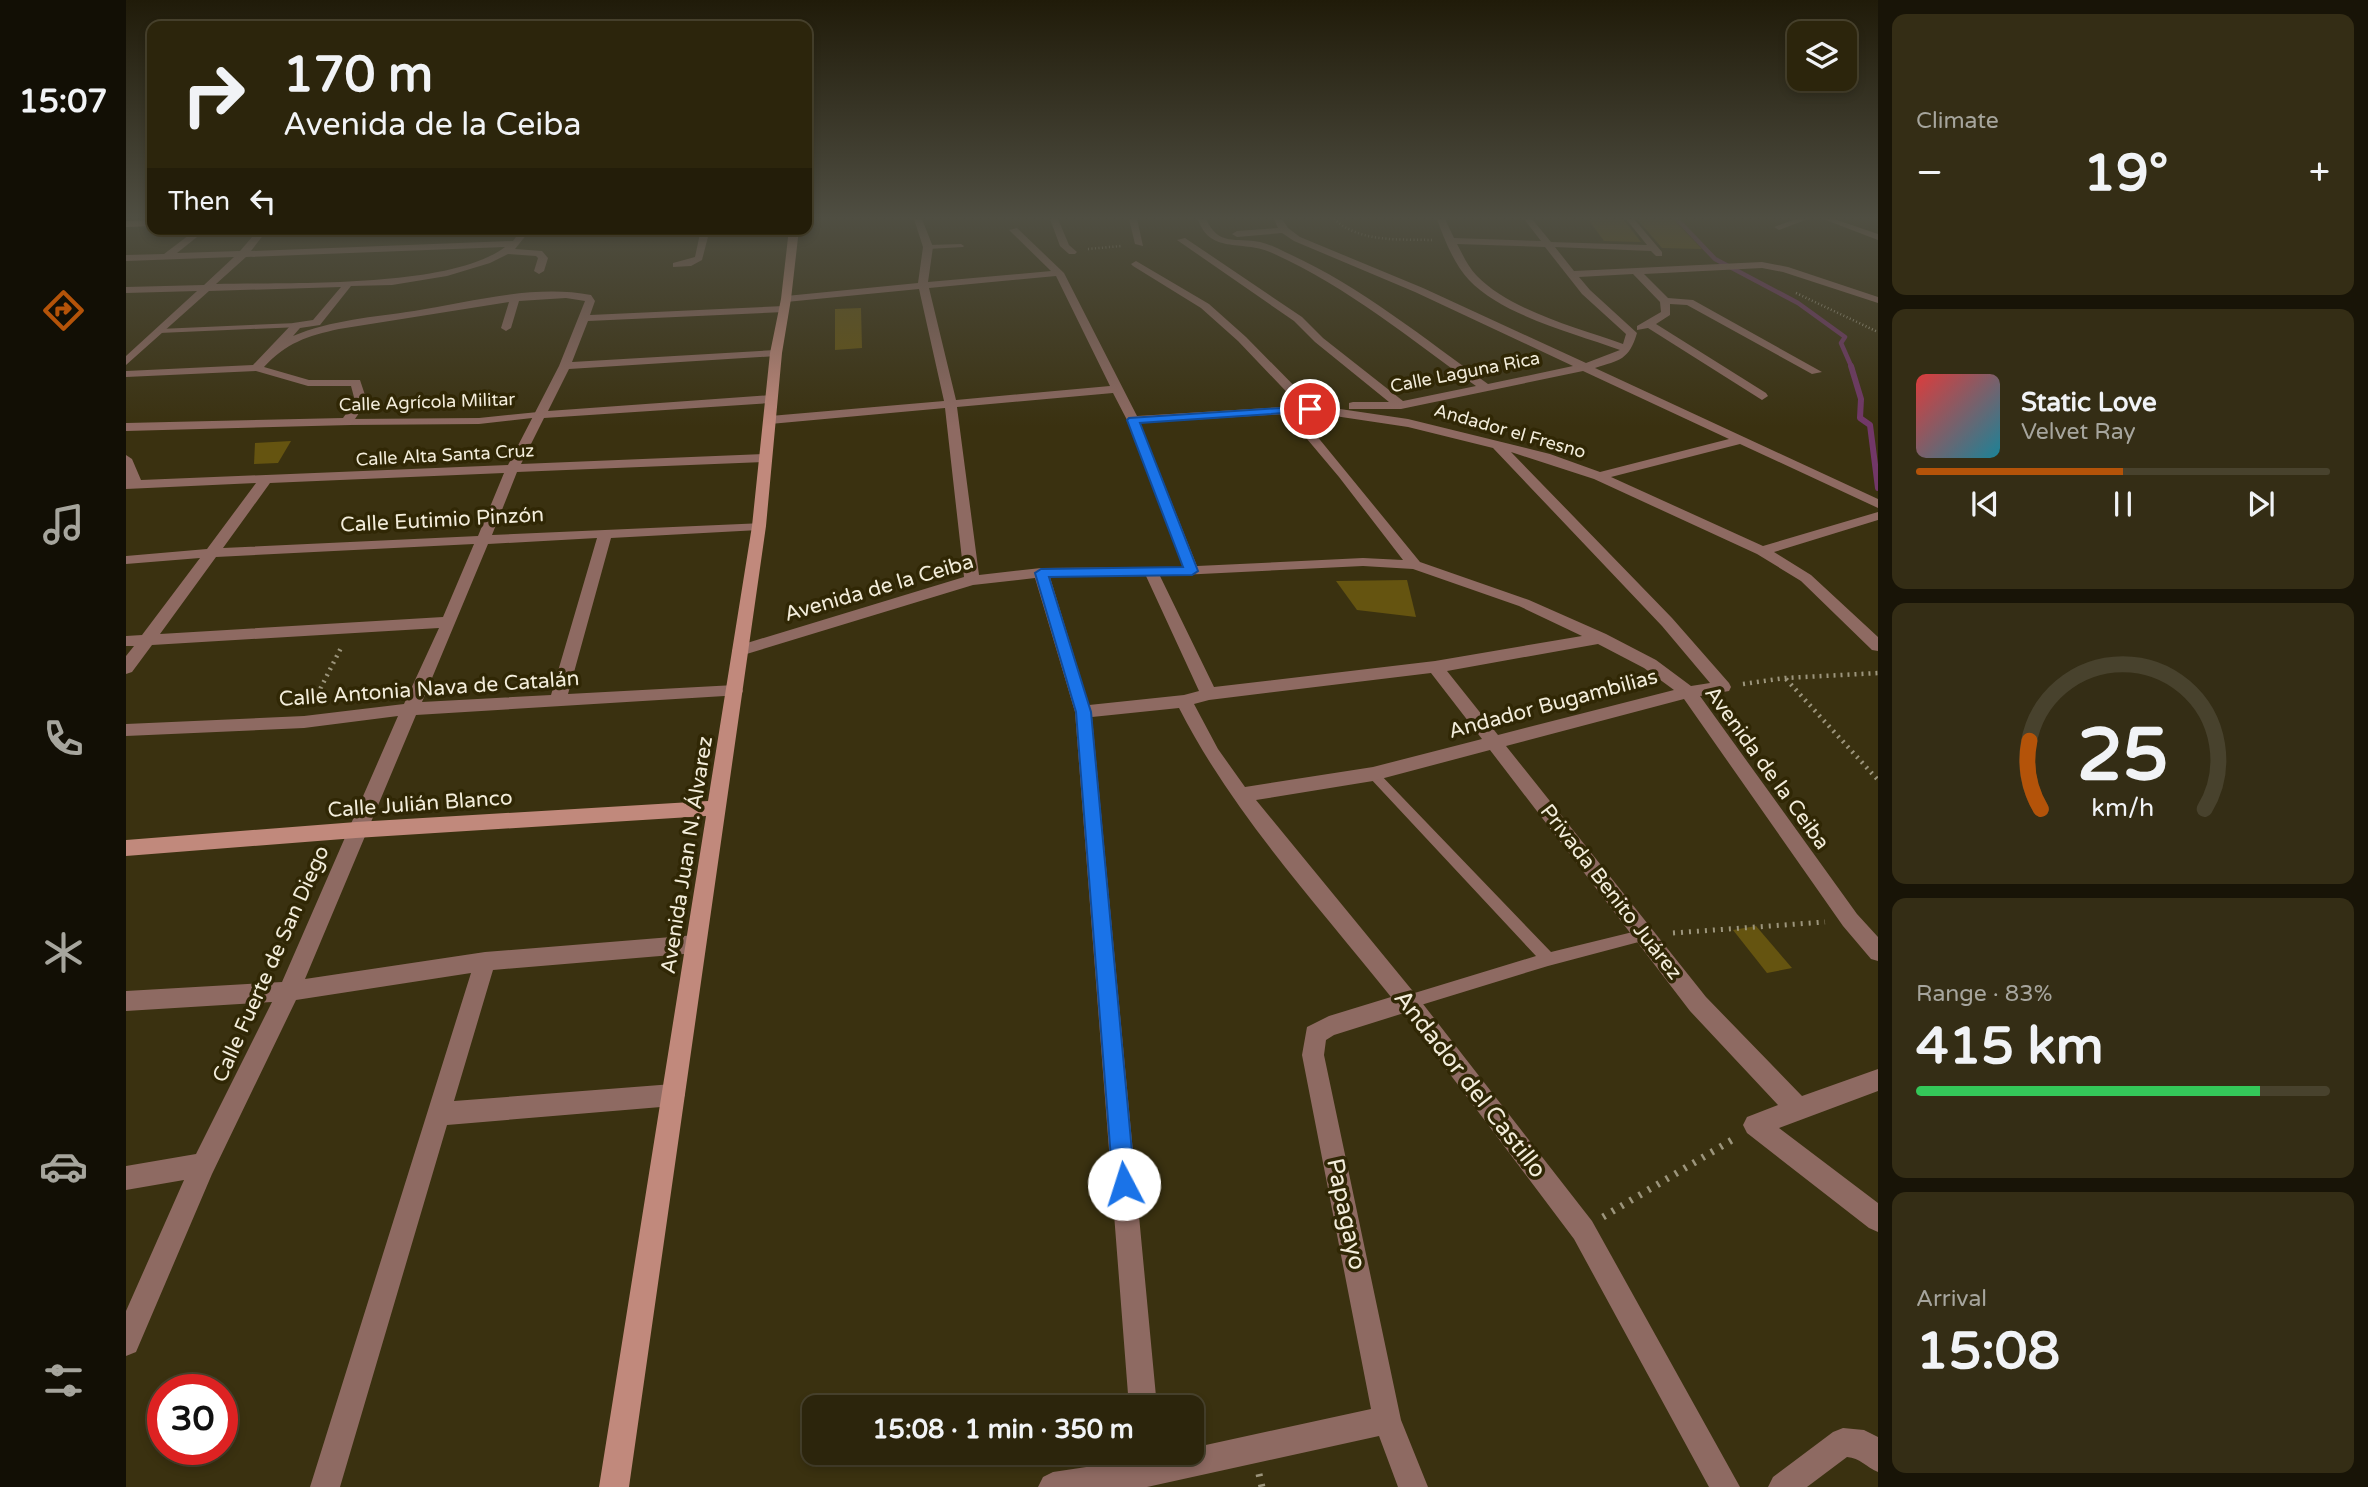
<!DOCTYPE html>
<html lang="en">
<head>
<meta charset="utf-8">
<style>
  :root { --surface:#2c250c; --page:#342d15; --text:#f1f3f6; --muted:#a6a59d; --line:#48422d; --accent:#b45309 }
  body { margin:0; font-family:"Varela Round",sans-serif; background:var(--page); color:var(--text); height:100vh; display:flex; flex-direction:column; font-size:26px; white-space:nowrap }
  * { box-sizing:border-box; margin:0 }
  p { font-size:23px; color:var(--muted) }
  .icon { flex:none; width:38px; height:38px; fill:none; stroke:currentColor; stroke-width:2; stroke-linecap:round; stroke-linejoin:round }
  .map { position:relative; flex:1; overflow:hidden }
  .side { display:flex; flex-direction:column; gap:14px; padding:14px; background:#181407; width:490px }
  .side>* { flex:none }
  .hud { position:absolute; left:21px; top:21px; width:665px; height:214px; border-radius:14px; box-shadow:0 4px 10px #0003,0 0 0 2px var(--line); background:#2c250c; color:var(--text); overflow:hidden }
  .buttons { position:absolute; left:1661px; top:21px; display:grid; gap:14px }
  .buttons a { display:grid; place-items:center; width:70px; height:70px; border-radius:14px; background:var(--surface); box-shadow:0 4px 10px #0003,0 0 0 2px var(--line); font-size:35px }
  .speed { position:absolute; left:21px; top:1374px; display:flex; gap:14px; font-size:35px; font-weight:700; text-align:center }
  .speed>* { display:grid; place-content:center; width:91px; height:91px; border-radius:50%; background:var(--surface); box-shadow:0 4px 10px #0003,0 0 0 2px var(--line); line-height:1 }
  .speed .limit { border:10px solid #d22; background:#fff; color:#111 }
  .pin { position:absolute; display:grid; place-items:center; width:60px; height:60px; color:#fff; margin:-30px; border:4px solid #fff; border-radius:50%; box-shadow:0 2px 7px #0007 }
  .me { position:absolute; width:77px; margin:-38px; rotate:355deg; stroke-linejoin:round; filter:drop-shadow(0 0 5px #0008) }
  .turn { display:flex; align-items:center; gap:24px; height:147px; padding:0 21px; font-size:32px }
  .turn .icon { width:91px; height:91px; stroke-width:2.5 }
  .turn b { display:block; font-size:49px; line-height:60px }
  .then { display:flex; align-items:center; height:66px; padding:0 21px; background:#0003; gap:14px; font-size:26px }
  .big { font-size:52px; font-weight:700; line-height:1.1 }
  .side .tile { flex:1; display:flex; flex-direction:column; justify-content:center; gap:10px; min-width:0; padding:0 24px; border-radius:14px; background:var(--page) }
  .side .dial { align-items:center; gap:0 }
  .dial svg { height:182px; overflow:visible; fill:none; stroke:var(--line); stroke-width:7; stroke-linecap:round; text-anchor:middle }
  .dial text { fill:var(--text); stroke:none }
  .song { display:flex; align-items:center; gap:21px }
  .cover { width:84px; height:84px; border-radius:10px; background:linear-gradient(135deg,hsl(0 70% 55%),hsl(190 70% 35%)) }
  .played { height:7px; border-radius:4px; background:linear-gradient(90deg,var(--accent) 50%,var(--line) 50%) }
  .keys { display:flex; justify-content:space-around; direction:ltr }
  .heat { display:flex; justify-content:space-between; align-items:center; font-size:38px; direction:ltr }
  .charge { height:10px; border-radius:5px; background:linear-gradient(90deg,#34c759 83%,var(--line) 0) }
  .trip { position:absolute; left:676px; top:1395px; width:402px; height:70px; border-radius:14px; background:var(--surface); box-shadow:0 4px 10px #0003,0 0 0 2px var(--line); font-weight:700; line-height:70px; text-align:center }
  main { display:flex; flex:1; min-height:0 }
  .tab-bar { display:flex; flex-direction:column; width:126px; justify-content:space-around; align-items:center; background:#120f05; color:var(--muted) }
  .tab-bar .icon { width:49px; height:49px }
  .tab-bar .current { color:var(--accent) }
  .tab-bar b { font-size:32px; color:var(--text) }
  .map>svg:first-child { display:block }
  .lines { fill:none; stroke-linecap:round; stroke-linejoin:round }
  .stream-far1 { stroke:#723768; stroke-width:4.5 }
  .stream { stroke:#723768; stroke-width:6 }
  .building { fill:#655410 }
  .path-far3 { stroke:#9c957c; stroke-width:2.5; stroke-dasharray:1 2.5; stroke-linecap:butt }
  .path-far2 { stroke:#9c957c; stroke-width:4.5; stroke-dasharray:2 5; stroke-linecap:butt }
  .path-far1 { stroke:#9c957c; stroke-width:5; stroke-dasharray:2 6; stroke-linecap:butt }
  .path { stroke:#9c957c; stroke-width:7; stroke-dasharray:2.5 8; stroke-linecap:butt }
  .lane { fill:#8e6a62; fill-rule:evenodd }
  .street { fill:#8e6a62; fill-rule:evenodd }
  .secondary { fill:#c1897c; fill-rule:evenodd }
  .route { fill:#1a73e8; stroke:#114b97; stroke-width:2 }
  .labels { text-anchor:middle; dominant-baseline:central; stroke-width:7; stroke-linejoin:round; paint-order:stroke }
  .far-street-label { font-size:18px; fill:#f3eddb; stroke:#302705 }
  .street-label { font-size:21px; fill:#f3eddb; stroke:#302705 }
  .near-street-label { font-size:24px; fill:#f3eddb; stroke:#302705 }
</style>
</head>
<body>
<main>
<nav class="tab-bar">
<b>15:07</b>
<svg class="icon current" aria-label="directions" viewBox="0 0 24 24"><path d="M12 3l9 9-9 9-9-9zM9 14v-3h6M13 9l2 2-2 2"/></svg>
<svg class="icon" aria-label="music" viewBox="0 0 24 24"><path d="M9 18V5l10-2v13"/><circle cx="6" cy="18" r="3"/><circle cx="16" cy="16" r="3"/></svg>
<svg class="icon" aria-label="phone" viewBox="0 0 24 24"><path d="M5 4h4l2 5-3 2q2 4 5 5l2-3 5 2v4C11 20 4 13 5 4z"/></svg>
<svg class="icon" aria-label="climate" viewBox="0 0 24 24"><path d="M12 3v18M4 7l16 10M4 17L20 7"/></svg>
<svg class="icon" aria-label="car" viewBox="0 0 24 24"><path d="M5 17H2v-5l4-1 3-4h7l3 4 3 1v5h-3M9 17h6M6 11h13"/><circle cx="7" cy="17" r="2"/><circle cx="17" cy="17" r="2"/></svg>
<svg class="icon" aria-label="filters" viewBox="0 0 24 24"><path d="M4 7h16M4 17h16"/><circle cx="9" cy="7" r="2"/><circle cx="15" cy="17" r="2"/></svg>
</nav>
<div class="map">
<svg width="1752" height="1487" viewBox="0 0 1752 1487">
  <rect width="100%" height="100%" fill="#3a3110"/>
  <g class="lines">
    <path class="stream-far1" d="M1551,219L1589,259L1672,303L1719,337L1715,343L1726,368"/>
    <path class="stream" d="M1725,366L1735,399L1734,418L1744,425L1752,488"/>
  </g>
  <g class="building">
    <path d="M1462,219H1497L1515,242L1478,241Z"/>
    <path d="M1511,219H1547L1576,249L1536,248Z"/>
    <path d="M735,308L736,348L709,350V309Z"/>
    <path d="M165,441L152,463L128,464L129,443Z"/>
    <path d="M1281,580L1290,617L1231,610L1210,581Z"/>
    <path d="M1630,926L1666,968L1641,973L1607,930Z"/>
  </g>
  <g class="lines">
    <g class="path-far3">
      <path d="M1208,219C1234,243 1274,239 1307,240"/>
      <path d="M962,249L995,246"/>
      <path d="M1670,293L1752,332"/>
    </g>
    <g class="path-far2">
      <path d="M1660,679L1752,780"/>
      <path d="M1617,684L1659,678L1752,673"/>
      <path d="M188,701L216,646"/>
    </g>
    <path class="path-far1" d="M1547,933L1699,922"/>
    <g class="path">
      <path d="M1477,1217L1611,1137"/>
      <path d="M1133,1474L1136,1487"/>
    </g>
    <g class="lane">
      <path d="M835,244L838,246L837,247L802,249L799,247L802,245Z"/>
      <path d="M171,323L175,325L174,327L33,333L29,331L33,329Z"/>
      <path d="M412,412L416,415L415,417L353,424L221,425L217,422L221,419L353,418Z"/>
      <path d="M1247,769L1251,771L1425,952L1519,929L1524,931L1526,935L1524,939L1422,966L1282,1009L1277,1007L1274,1002L1277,997L1282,995L1410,956L1243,777L1241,774L1243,771Z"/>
    </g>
    <g class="street">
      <path d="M788,219H796L807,247L802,282L925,271L883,230L891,228L938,273L1011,416L1174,406L1112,341L1075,308L1007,266L1005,264L1010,261L1083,304L1120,337L1187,405L1282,419L1424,454L1474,472L1603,439L1457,371L1275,409H1223V403L1227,402H1263L1189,342L1168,321L1051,240L1059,238L1176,317L1197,338L1277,401L1350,386C1283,338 1219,285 1144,252C1116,240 1083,254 1072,219H1080C1093,247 1109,237 1134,242C1143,244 1151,248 1159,252C1233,285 1296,337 1362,384L1447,366L1289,292L1168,241L1156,233L1111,237L1106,234L1111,231L1152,228L1148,219H1156L1162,228L1174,237L1297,288L1460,363L1494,350C1448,333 1377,316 1343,280C1328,264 1318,239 1311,219H1319L1328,238L1415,241L1398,219H1406L1425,242L1521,245L1500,219H1508L1536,252V256H1530L1525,251L1429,247L1448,271L1636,262L1662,267L1752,297V303L1657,272L1636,268L1518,274L1542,298L1567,300L1696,372L1686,374L1561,305L1544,304V315L1530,324L1640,393L1642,396L1636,400L1522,328L1511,330V326L1535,312L1534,302L1507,274L1453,277L1464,290L1511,333C1503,360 1494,360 1469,368L1752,499V508L1614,444L1485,477L1637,546L1752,512V520L1648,552L1685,575L1752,637V651L1746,650L1675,581L1631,554L1468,479L1385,452L1546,618L1603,683L1605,687L1603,691L1574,696L1731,914L1752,937V961L1745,959L1717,926L1558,699L1380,746L1580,997L1676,1096L1752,1069V1091L1653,1128L1752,1203V1232L1743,1228L1621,1133L1617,1125L1621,1117L1652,1105L1564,1011L1364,750L1247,781L1130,800L1290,995L1466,1221L1614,1487H1583L1448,1239L1278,1013L1208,1035L1200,1040L1198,1055L1275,1420L1302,1487H1272L1253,1436L1021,1487H912L917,1477L927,1472L1007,1460V1452H1066V1448L1245,1409L1176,1055L1181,1027L1203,1016L1265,997C1191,904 1107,814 1053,708L966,717L1031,1407H1003L949,712L909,578L847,585L614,656L606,651L608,647L838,577L819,408L644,424L638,420L644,416L818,401L793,289L660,302L655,299L660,296L792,283L797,247ZM1331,244L1419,247L1456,294L1500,334L1497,344C1452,328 1385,311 1351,276C1342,267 1337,255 1331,244ZM930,276L984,386L830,400L803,288ZM987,393L1001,420L1057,567L915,568L853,575L831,407ZM1182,412L1282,427L1367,448L1536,626L1584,683L1565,686L1530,660L1480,634L1403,600L1294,562L1172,413ZM1160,414L1213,477L1277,560L1237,558L1071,566L1014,423ZM1237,566L1287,569L1393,606L1456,636L1309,661L1088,687L1034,576ZM1020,576L1073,691L1058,695L963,705L924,577ZM1472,644L1518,668L1548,690L1372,735L1321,671ZM1305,673L1356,739L1247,767L1119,787L1092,749L1068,704L1083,700Z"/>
      <path d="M924,219H932L943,245L951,252L949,254H943L934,246Z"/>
      <path d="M1003,219H1011L1017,246L1009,244Z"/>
      <path d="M1670,219H1682L1653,230L1648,227Z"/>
      <path d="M1697,219H1708L1752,234V240Z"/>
      <path d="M71,229H81L51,253L114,251L133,229H142L125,251L387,241L396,229H405L389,249L416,251L422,258L418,271L413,274L408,271L412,258L410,256L382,254L364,263L321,276L266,285L225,286L194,325L174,328L167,336C205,320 248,317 288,311C344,302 408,284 465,295L469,301L464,315L658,306L663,309L658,312L462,321L446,362L650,350L656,353L650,356L443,369L422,411L645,395L651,399L645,403L418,418L395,464L640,454L646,458L640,462L391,472L366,535L638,523L640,526L633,530L485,538L442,694L609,685L615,687L617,691L615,695L290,715L179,979L359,952L570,935L577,938L580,944L577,950L570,953L367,970L328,1101L547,1084L555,1087L559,1095L555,1103L547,1106L321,1125L214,1487H184L345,973L170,1000L86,1174L10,1352L0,1356V1311L58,1180L0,1190V1166L70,1154L146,1002L0,1011V991L156,982L272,716L178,728L0,736V724L178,716L278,704L313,628L26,645L6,672L0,674V656L8,646H0V636L16,635L74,558L0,564V556L81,549L130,483L0,489V455L6,459L15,480L382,465L433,366L459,301L440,298L393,301L385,328L380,331L375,328L383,302L213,329C181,336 160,343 138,367L183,380H234L241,401L225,425L0,431V423L217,418L229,401L225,386H182L130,371L0,377V371L127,365L167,323L187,320L215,287L83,291L0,365V356L71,291L0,293V287L78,285L108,257L0,261V255L38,254ZM379,247C324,289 161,282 90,284L120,257ZM378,473L352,536L97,548L144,483ZM471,538L425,695L296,702L362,544ZM348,544L317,617L34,634L90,557Z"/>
      <path d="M575,229H584L576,260L565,266L547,267V263L569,257Z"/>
      <path d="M1717,1428L1738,1430L1752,1437V1472C1740,1467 1734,1458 1721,1457L1681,1487H1642L1647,1477L1707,1432Z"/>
    </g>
    <g class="secondary">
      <path d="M26,220V226L0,227V221Z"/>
      <path d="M663,229H673L665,299L656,353L640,526L503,1487H473L580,816L230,838L0,856V840L230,822L582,801L626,526L644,353L655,299Z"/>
    </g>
  </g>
  <linearGradient id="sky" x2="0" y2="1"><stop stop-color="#201b09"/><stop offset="0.51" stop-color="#4f4e42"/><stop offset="1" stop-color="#4f4e42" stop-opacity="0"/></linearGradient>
  <rect width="1752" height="427" fill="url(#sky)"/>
  <path class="route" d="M1184,406L1189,409L1188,411L1014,423L1072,571L1066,575L923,577L965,712L1009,1184L1006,1192L998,1196L990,1192L987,1184L950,712L909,573L915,569L1057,567L1001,420L1003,418Z"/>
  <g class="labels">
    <g class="far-street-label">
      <text transform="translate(1339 372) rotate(-11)">Calle Laguna Rica</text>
      <text transform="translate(301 402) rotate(-2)">Calle Agrícola Militar</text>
      <text transform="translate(1384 431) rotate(16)">Andador el Fresno</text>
      <text transform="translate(319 455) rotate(-3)">Calle Alta Santa Cruz</text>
    </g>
    <g class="street-label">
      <text transform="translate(316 520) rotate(-3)">Calle Eutimio Pinzón</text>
      <text transform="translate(753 588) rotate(-16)">Avenida de la Ceiba</text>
      <text transform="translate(303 689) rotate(-4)">Calle Antonia Nava de Catalán</text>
      <text transform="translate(1427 704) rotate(-15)">Andador Bugambilias</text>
      <text transform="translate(1641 768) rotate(54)">Avenida de la Ceiba</text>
      <text transform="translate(294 804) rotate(-4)">Calle Julián Blanco</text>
      <text transform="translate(561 855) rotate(-81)">Avenida Juan N. Álvarez</text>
      <text transform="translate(1485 892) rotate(52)">Privada Benito Juárez</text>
      <text transform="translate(145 964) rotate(-66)">Calle Fuerte de San Diego</text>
    </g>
    <g class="near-street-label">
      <text transform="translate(1344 1084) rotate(52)">Andador del Castillo</text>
      <text transform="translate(1220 1214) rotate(78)">Papagayo</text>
    </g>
  </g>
</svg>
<div class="buttons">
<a><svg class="icon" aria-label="layers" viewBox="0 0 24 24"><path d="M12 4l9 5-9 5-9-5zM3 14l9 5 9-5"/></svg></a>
</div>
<div class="speed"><div class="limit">30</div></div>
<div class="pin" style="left:1184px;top:409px;background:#d93025"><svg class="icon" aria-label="arrive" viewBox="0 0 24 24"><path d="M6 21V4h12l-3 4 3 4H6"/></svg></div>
<svg class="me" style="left:998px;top:1184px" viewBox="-20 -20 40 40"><circle r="19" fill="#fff"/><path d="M0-13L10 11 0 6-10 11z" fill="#1a73e8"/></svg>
<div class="trip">15:08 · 1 min · 350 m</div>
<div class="hud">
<div class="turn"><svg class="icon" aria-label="right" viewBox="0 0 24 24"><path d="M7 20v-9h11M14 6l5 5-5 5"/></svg><div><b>170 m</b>Avenida de la Ceiba</div></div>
<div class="then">Then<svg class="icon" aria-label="left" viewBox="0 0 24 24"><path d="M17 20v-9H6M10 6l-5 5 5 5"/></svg></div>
</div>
</div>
<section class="side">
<div class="tile"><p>Climate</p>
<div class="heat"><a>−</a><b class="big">19°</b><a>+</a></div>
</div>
<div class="tile">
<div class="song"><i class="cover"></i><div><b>Static Love</b><p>Velvet Ray</p></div></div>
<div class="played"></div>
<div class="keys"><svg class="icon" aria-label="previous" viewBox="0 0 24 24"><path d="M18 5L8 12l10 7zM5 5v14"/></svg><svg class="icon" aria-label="pause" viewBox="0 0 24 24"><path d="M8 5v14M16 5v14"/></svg><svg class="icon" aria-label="next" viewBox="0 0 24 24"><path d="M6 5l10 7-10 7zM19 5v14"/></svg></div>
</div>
<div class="tile dial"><svg viewBox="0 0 100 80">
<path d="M14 69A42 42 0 1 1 86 69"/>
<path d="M14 69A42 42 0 0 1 9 39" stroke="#b45309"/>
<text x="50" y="56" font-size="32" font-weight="700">25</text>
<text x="50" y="72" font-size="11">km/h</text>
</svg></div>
<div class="tile"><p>Range · 83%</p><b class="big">415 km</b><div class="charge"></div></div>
<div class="tile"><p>Arrival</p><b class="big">15:08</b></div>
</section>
</main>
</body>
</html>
